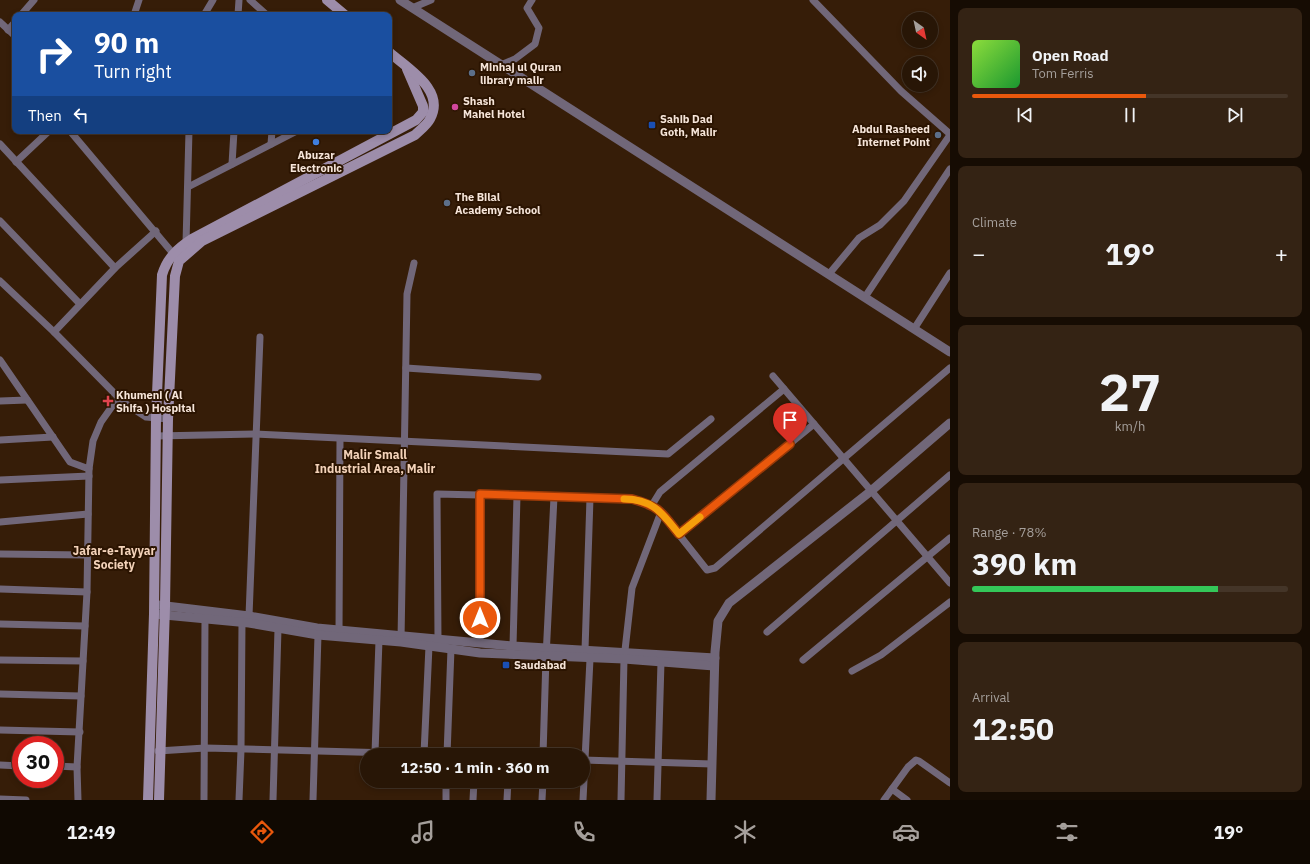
<!DOCTYPE html>
<html lang="en">
<head>
<meta charset="utf-8">
<style>
  :root { --surface:#281606; --page:#342314; --text:#f1f3f6; --muted:#a59f9b; --line:#443528; --accent:#ea580c }
  body { margin:0; font-family:"IBM Plex Sans",sans-serif; background:var(--page); color:var(--text); height:100vh; display:flex; flex-direction:column; font-size:15px; white-space:nowrap }
  * { box-sizing:border-box; margin:0 }
  p { font-size:13px; color:var(--muted) }
  .icon { flex:none; width:22px; height:22px; fill:none; stroke:currentColor; stroke-width:2; stroke-linecap:round; stroke-linejoin:round }
  .map { position:relative; flex:1; overflow:hidden }
  .sheet { display:flex; flex-direction:column; gap:8px; padding:8px; background:#160c03; width:360px }
  .sheet>* { flex:none }
  .guide { position:absolute; left:12px; top:12px; width:380px; height:122px; border-radius:8px; box-shadow:0 2px 6px #0003,0 0 0 1px var(--line); background:#1a4fa0; color:#fff; overflow:hidden }
  .needle { width:26px; rotate:147deg }
  .buttons { position:absolute; left:902px; top:12px; display:grid; gap:8px }
  .buttons a { display:grid; place-items:center; width:36px; height:36px; border-radius:50%; background:var(--surface); box-shadow:0 2px 6px #0003,0 0 0 1px var(--line); font-size:20px }
  .speed { position:absolute; left:12px; top:736px; display:flex; gap:8px; font-size:20px; font-weight:700; text-align:center }
  .speed>* { display:grid; place-content:center; width:52px; height:52px; border-radius:50%; background:var(--surface); box-shadow:0 2px 6px #0003,0 0 0 1px var(--line); line-height:1 }
  .speed .limit { border:6px solid #d22; background:#fff; color:#111 }
  .pin { position:absolute; display:grid; place-items:center; width:34px; height:34px; color:#fff; margin:-41px -17px; border-radius:50% 50% 50% 0; rotate:-45deg; box-shadow:0 0 4px #0007 }
  .pin .icon { rotate:45deg }
  .me { position:absolute; width:44px; margin:-22px; rotate:0deg; stroke-linejoin:round; filter:drop-shadow(0 0 3px #0008) }
  .turn { display:flex; align-items:center; gap:14px; height:84px; padding:0 16px; font-size:18px }
  .turn .icon { width:52px; height:52px; stroke-width:2.5 }
  .turn b { display:block; font-size:28px; line-height:34px }
  .then { display:flex; align-items:center; height:38px; padding:0 16px; background:#0003; gap:8px; font-size:15px }
  .big { font-size:30px; font-weight:800; line-height:1.1 }
  .sheet .tile { flex:1; display:flex; flex-direction:column; justify-content:center; gap:6px; min-width:0; padding:0 14px; border-radius:8px; background:var(--page) }
  .sheet .dial { align-items:center; gap:0 }
  .dial b { font-size:52px; line-height:1 }
  .song { display:flex; align-items:center; gap:12px }
  .cover { width:48px; height:48px; border-radius:6px; background:linear-gradient(135deg,hsl(90 70% 55%),hsl(130 70% 35%)) }
  .played { height:4px; border-radius:2px; background:linear-gradient(90deg,var(--accent) 55%,var(--line) 55%) }
  .keys { display:flex; justify-content:space-around; direction:ltr }
  .heat { display:flex; justify-content:space-between; align-items:center; font-size:22px; direction:ltr }
  .charge { height:6px; border-radius:3px; background:linear-gradient(90deg,#34c759 78%,var(--line) 0) }
  .trip { position:absolute; left:360px; top:748px; width:230px; height:40px; border-radius:20px; background:var(--surface); box-shadow:0 2px 6px #0003,0 0 0 1px var(--line); font-weight:800; line-height:40px; text-align:center }
  .tab-bar { display:flex; height:64px; justify-content:space-around; align-items:center; background:#100902; color:var(--muted) }
  .tab-bar .icon { width:28px; height:28px }
  .tab-bar .on { color:var(--accent) }
  .tab-bar b { font-size:18px; color:var(--text) }
  main { display:flex; flex:1; min-height:0 }
  .map>svg:first-child { display:block }
  .lines { fill:none; stroke-linecap:round; stroke-linejoin:round }
  .minor { stroke:#716779; stroke-width:7 }
  .tertiary { stroke:#716779; stroke-width:9 }
  .secondary { stroke:#9d8daa; stroke-width:10 }
  .route-casing { stroke:#983908; stroke-width:10 }
  .route { stroke:#ea580c; stroke-width:7 }
  .slow { stroke:#f59e0b; stroke-width:7 }
  .service-dot { fill:#5c6f8a; stroke:#2b1401; stroke-width:1.5 }
  .hotel-dot { fill:#d1479c; stroke:#2b1401; stroke-width:1.5 }
  .transit-dot { fill:#1a4fb4; stroke:#2b1401; stroke-width:1.5 }
  .shop-dot { fill:#3f7fe0; stroke:#2b1401; stroke-width:1.5 }
  .health-dot { fill:#e0444e; stroke:#2b1401; stroke-width:1.5 }
  .labels { text-anchor:middle; dominant-baseline:central; stroke-width:4; stroke-linejoin:round; paint-order:stroke }
  .poi-label { font-size:11px; font-weight:bold; fill:#f6e5d9; stroke:#2b1401; text-anchor:start }
  .neighbourhood-label { font-size:12px; font-weight:bold; fill:#f3d2b9; stroke:#2b1401 }
</style>
</head>
<body>
<main>
<div class="map">
<svg width="950" height="800" viewBox="0 0 950 800">
  <rect width="100%" height="100%" fill="#361d08"/>
  <g class="lines">
    <g class="minor">
      <path d="M250,0L267,15"/>
      <path d="M813,0L901,91L950,134"/>
      <path d="M412,8L431,0"/>
      <path d="M21,15L34,0"/>
      <path d="M134,15L139,0"/>
      <path d="M204,15L213,0"/>
      <path d="M238,15L239,0"/>
      <path d="M0,22L15,36"/>
      <path d="M8,30L15,22"/>
      <path d="M501,65L515,59L535,44L539,28L527,8L532,0"/>
      <path d="M70,131L176,257"/>
      <path d="M0,144L115,268"/>
      <path d="M271,144L272,131"/>
      <path d="M16,162L49,131"/>
      <path d="M232,164L234,131"/>
      <path d="M188,187L297,131"/>
      <path d="M0,221L80,304"/>
      <path d="M186,243L189,131"/>
      <path d="M829,274L859,238L880,225L904,201L950,135"/>
      <path d="M0,281L54,332L123,402L146,417L168,419"/>
      <path d="M865,297L950,169"/>
      <path d="M914,329L950,273"/>
      <path d="M54,332L115,268L156,231"/>
      <path d="M0,360L70,462L89,469"/>
      <path d="M406,368L538,377"/>
      <path d="M773,376L950,583"/>
      <path d="M0,401L27,400"/>
      <path d="M155,436L255,434L668,454L711,419"/>
      <path d="M0,440L53,437"/>
      <path d="M0,480L89,476"/>
      <path d="M480,494V643"/>
      <path d="M652,505L660,492L784,389"/>
      <path d="M0,522L88,514"/>
      <path d="M679,534L814,424"/>
      <path d="M0,554L87,555"/>
      <path d="M0,589L87,592"/>
      <path d="M249,616L260,337"/>
      <path d="M0,624L85,626"/>
      <path d="M767,632L950,475"/>
      <path d="M339,634L340,439"/>
      <path d="M438,639L437,494L632,499L652,505L661,512L707,570L715,568L950,368"/>
      <path d="M401,640L407,294L414,263"/>
      <path d="M513,646L517,496"/>
      <path d="M585,650L590,498"/>
      <path d="M0,660L83,661"/>
      <path d="M803,660L950,538"/>
      <path d="M852,671L881,655L950,602"/>
      <path d="M0,694L81,696"/>
      <path d="M0,730L80,732"/>
      <path d="M158,751L205,748L465,755"/>
      <path d="M375,753L379,640"/>
      <path d="M424,754L429,646"/>
      <path d="M447,755L451,649"/>
      <path d="M543,755L546,657L554,497"/>
      <path d="M583,760L712,764"/>
      <path d="M0,765L21,766"/>
      <path d="M55,766L77,767"/>
      <path d="M892,789L907,800"/>
      <path d="M0,799L26,800"/>
      <path d="M78,800L77,767L87,592L89,469L93,441L101,422L118,398"/>
      <path d="M204,800L205,619"/>
      <path d="M239,800L241,750L242,622"/>
      <path d="M273,800L278,629"/>
      <path d="M313,800L318,635"/>
      <path d="M446,800V781"/>
      <path d="M473,800L474,781"/>
      <path d="M507,800L508,781"/>
      <path d="M542,800L543,781"/>
      <path d="M583,800L590,659"/>
      <path d="M621,800L624,659L632,588L661,512"/>
      <path d="M657,800L661,662"/>
      <path d="M884,800L908,767L916,760L919,761L950,783"/>
    </g>
    <g class="tertiary">
      <path d="M400,0L950,352"/>
      <path d="M158,605L249,616L317,628L513,646L715,658"/>
      <path d="M154,614L249,623L318,635L401,642L480,653L624,659L714,666"/>
      <path d="M711,800L715,652L718,621L729,603L871,491L950,423"/>
    </g>
    <g class="secondary">
      <path d="M327,0L345,15"/>
      <path d="M148,800L154,614L156,418L162,275C167,258 178,248 192,239L416,120L423,112V106L407,69"/>
      <path d="M159,800L165,606L168,419L175,276L179,261L202,241L415,135C420,130 427,125 430,119C446,90 408,69 389,52"/>
    </g>
  </g>
  <g class="lines">
    <defs>
      <path id="route" d="M480,618V494L632,499C661,507 661,512 679,534L790,444"/>
    </defs>
    <use href="#route" class="route-casing"/>
    <use href="#route" class="route"/>
    <path class="slow" d="M624,499C653,499 662,513 679,534L700,517"/>
  </g>
  <g class="service-dot">
    <circle cx="472" cy="73" r="4"/>
    <circle cx="938" cy="135" r="4"/>
    <circle cx="447" cy="203" r="4"/>
  </g>
  <circle class="hotel-dot" cx="455" cy="107" r="4"/>
  <g class="transit-dot">
    <rect x="648" y="121" width="8" height="8" rx="2"/>
    <rect x="502" y="661" width="8" height="8" rx="2"/>
  </g>
  <circle class="shop-dot" cx="316" cy="142" r="4"/>
  <path class="health-dot" d="M106 395h4v4h4v4h-4v4h-4v-4h-4v-4h4z"/>
  <g class="labels">
    <g class="poi-label">
      <text x="480" y="67">Minhaj ul Quran<tspan x="480" dy="13">library malir</tspan></text>
      <text x="463" y="101">Shash<tspan x="463" dy="13">Mahel Hotel</tspan></text>
      <text x="660" y="119">Sahib Dad<tspan x="660" dy="13">Goth, Malir</tspan></text>
      <text x="930" y="129" text-anchor="end">Abdul Rasheed<tspan x="930" dy="13">Internet Point</tspan></text>
      <text x="316" y="155" text-anchor="middle">Abuzar<tspan x="316" dy="13">Electronic</tspan></text>
      <text x="455" y="197">The Bilal<tspan x="455" dy="13">Academy School</tspan></text>
      <text x="116" y="395">Khumeni ( Al<tspan x="116" dy="13">Shifa ) Hospital</tspan></text>
      <text x="514" y="665">Saudabad</text>
    </g>
    <g class="neighbourhood-label">
      <text x="375" y="454">Malir Small<tspan x="375" dy="14">Industrial Area, Malir</tspan></text>
      <text x="114" y="550">Jafar-e-Tayyar<tspan x="114" dy="14">Society</tspan></text>
    </g>
  </g>
</svg>
<div class="buttons">
<a><svg class="needle" viewBox="-14 -14 28 28"><path d="M0-13l5 13h-10z" fill="#e53935"/><path d="M0 13l5-13h-10z" fill="#a59f9b"/></svg></a>
<a><svg class="icon" aria-label="sound" viewBox="0 0 24 24"><path d="M4 9h4l5-4v14l-5-4H4zM17 9q2 3 0 6"/></svg></a>
</div>
<div class="speed"><div class="limit">30</div></div>
<div class="pin" style="left:790px;top:444px;background:#d93025"><svg class="icon" aria-label="arrive" viewBox="0 0 24 24"><path d="M6 21V4h12l-3 4 3 4H6"/></svg></div>
<svg class="me" style="left:480px;top:618px" viewBox="-20 -20 40 40"><circle r="17" fill="#ea580c" stroke="#fff" stroke-width="3"/><path d="M0-11L8 9 0 5-8 9z" fill="#fff"/></svg>
<div class="trip">12:50 · 1 min · 360 m</div>
<div class="guide">
<div class="turn"><svg class="icon" aria-label="right" viewBox="0 0 24 24"><path d="M7 20v-9h11M14 6l5 5-5 5"/></svg><div><b>90 m</b>Turn right</div></div>
<div class="then">Then<svg class="icon" aria-label="left" viewBox="0 0 24 24"><path d="M17 20v-9H6M10 6l-5 5 5 5"/></svg></div>
</div>
</div>
<section class="sheet">
<div class="tile">
<div class="song"><i class="cover"></i><div><b>Open Road</b><p>Tom Ferris</p></div></div>
<div class="played"></div>
<div class="keys"><svg class="icon" aria-label="previous" viewBox="0 0 24 24"><path d="M18 5L8 12l10 7zM5 5v14"/></svg><svg class="icon" aria-label="pause" viewBox="0 0 24 24"><path d="M8 5v14M16 5v14"/></svg><svg class="icon" aria-label="next" viewBox="0 0 24 24"><path d="M6 5l10 7-10 7zM19 5v14"/></svg></div>
</div>
<div class="tile"><p>Climate</p>
<div class="heat"><a>−</a><b class="big">19°</b><a>+</a></div>
</div>
<div class="tile dial"><b>27</b><p>km/h</p></div>
<div class="tile"><p>Range · 78%</p><b class="big">390 km</b><div class="charge"></div></div>
<div class="tile"><p>Arrival</p><b class="big">12:50</b></div>
</section>
</main>
<nav class="tab-bar">
<b>12:49</b>
<svg class="icon on" aria-label="directions" viewBox="0 0 24 24"><path d="M12 3l9 9-9 9-9-9zM9 14v-3h6M13 9l2 2-2 2"/></svg>
<svg class="icon" aria-label="music" viewBox="0 0 24 24"><path d="M9 18V5l10-2v13"/><circle cx="6" cy="18" r="3"/><circle cx="16" cy="16" r="3"/></svg>
<svg class="icon" aria-label="phone" viewBox="0 0 24 24"><path d="M5 4h4l2 5-3 2q2 4 5 5l2-3 5 2v4C11 20 4 13 5 4z"/></svg>
<svg class="icon" aria-label="climate" viewBox="0 0 24 24"><path d="M12 3v18M4 7l16 10M4 17L20 7"/></svg>
<svg class="icon" aria-label="car" viewBox="0 0 24 24"><path d="M5 17H2v-5l4-1 3-4h7l3 4 3 1v5h-3M9 17h6M6 11h13"/><circle cx="7" cy="17" r="2"/><circle cx="17" cy="17" r="2"/></svg>
<svg class="icon" aria-label="filters" viewBox="0 0 24 24"><path d="M4 7h16M4 17h16"/><circle cx="9" cy="7" r="2"/><circle cx="15" cy="17" r="2"/></svg>
<b>19°</b>
</nav>
</body>
</html>
